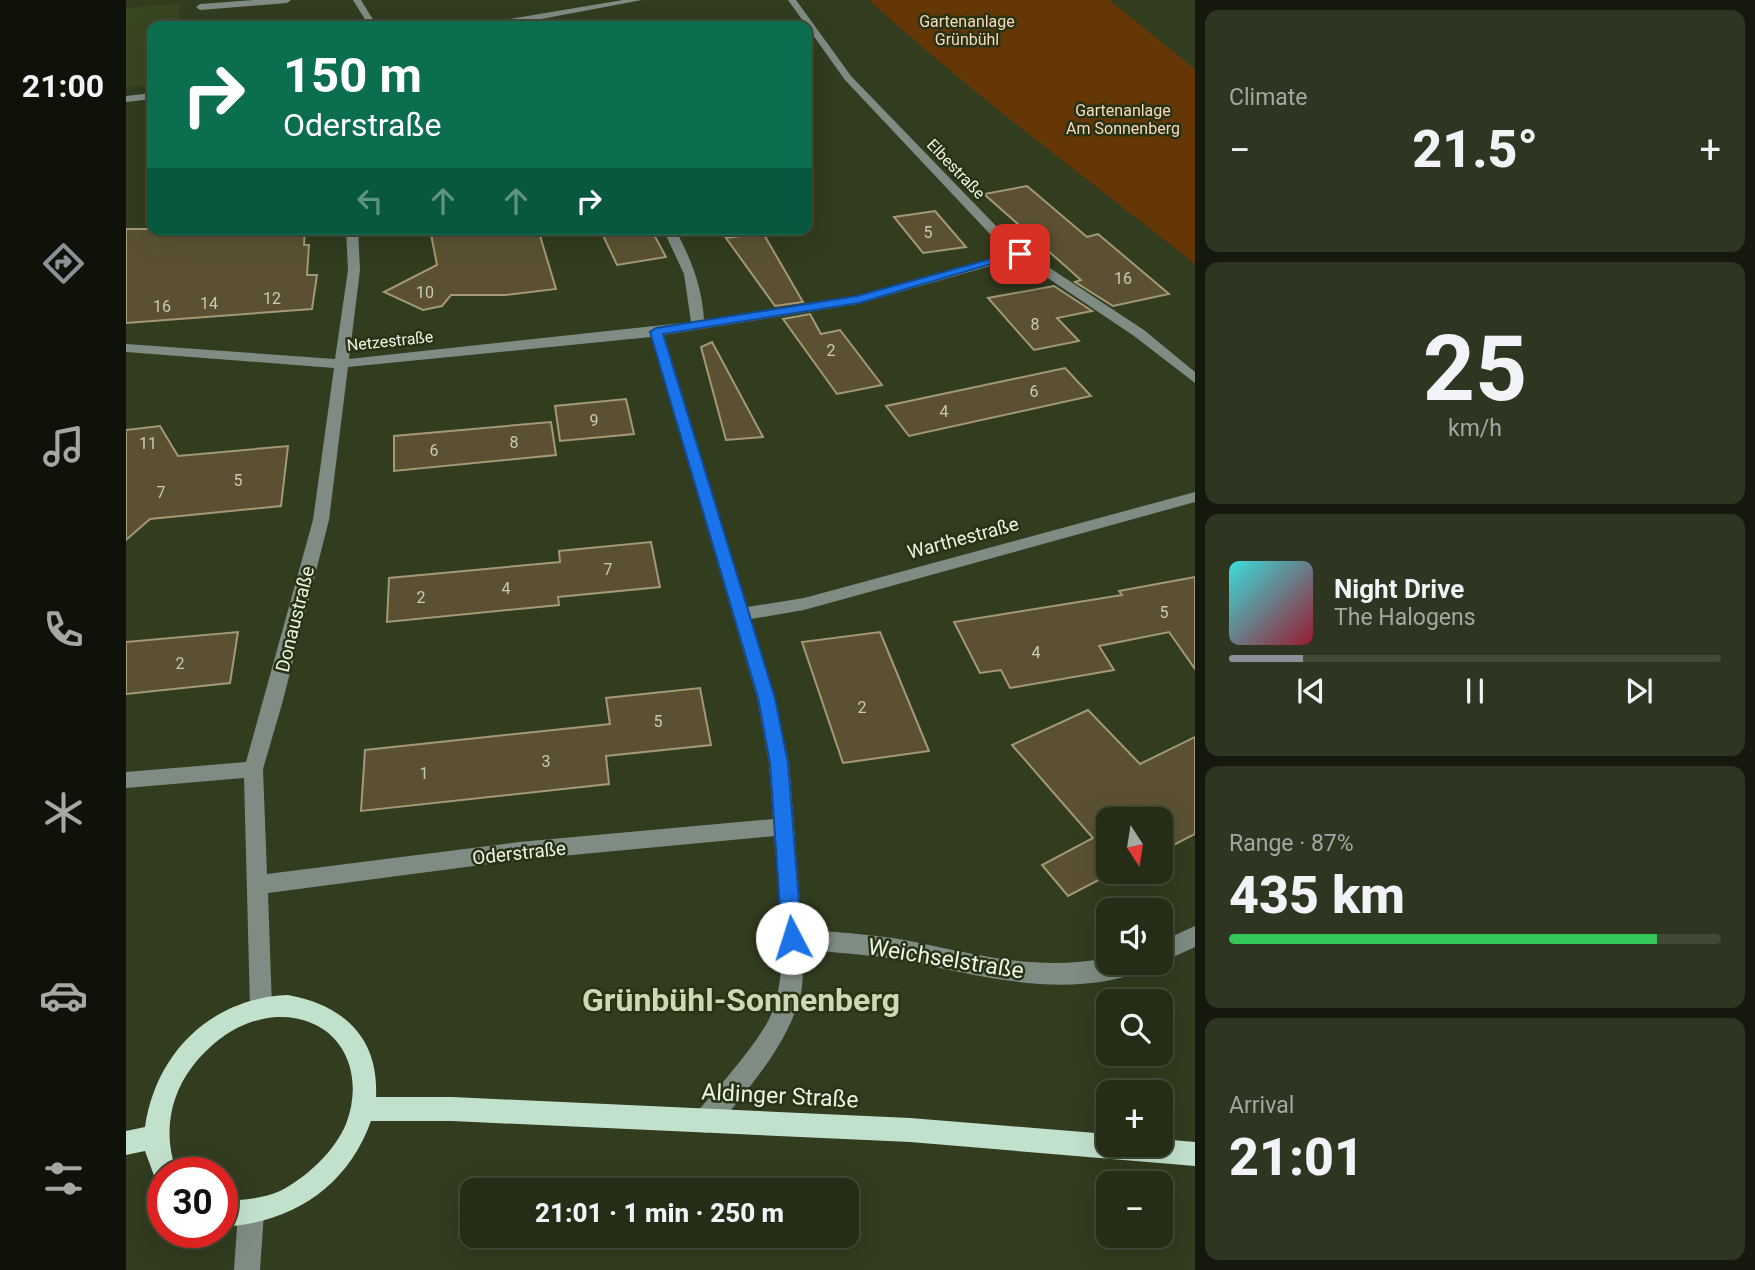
<!DOCTYPE html>
<html lang="en">
<head>
<meta charset="utf-8">
<style>
  :root { --surface:#262d17; --page:#2e3520; --text:#f1f3f6; --muted:#a4a8a1; --line:#424936; --accent:#8c9099 }
  body { margin:0; font-family:Roboto,sans-serif; background:var(--page); color:var(--text); height:100vh; display:flex; flex-direction:column; font-size:26px; white-space:nowrap }
  * { box-sizing:border-box; margin:0 }
  p { font-size:23px; color:var(--muted) }
  .icon { flex:none; width:38px; height:38px; fill:none; stroke:currentColor; stroke-width:2; stroke-linecap:round; stroke-linejoin:round }
  .map { position:relative; flex:1; overflow:hidden }
  .details { display:flex; flex-direction:column; gap:10px; padding:10px; background:#15190d; width:560px }
  .details>* { flex:none }
  .top-card { position:absolute; left:21px; top:21px; width:665px; height:214px; border-radius:14px; box-shadow:0 7px 28px #0002,0 0 0 2px var(--line); background:#0b6e4f; color:#fff; overflow:hidden }
  .needle { width:46px; rotate:168deg }
  .controls { position:absolute; left:970px; top:807px; display:grid; gap:14px }
  .controls a { display:grid; place-items:center; width:77px; height:77px; border-radius:14px; background:var(--surface); box-shadow:0 7px 28px #0002,0 0 0 2px var(--line); font-size:35px }
  .speed { position:absolute; left:21px; top:1157px; display:flex; gap:14px; font-size:35px; font-weight:700; text-align:center }
  .speed>* { display:grid; place-content:center; width:91px; height:91px; border-radius:50%; background:var(--surface); box-shadow:0 7px 28px #0002,0 0 0 2px var(--line); line-height:1 }
  .speed .limit { border:10px solid #d22; background:#fff; color:#111 }
  .pin { position:absolute; display:grid; place-items:center; width:60px; height:60px; color:#fff; margin:-30px; border-radius:14px; box-shadow:0 4px 10px #0006 }
  .me { position:absolute; width:77px; margin:-38px; rotate:355deg; stroke-linejoin:round; filter:drop-shadow(0 0 5px #0008) }
  .turn { display:flex; align-items:center; gap:24px; height:147px; padding:0 21px; font-size:32px }
  .turn .icon { width:91px; height:91px; stroke-width:2.5 }
  .turn b { display:block; font-size:49px; line-height:60px }
  .lanes { display:flex; align-items:center; height:66px; padding:0 21px; background:#0003; justify-content:center; gap:35px; direction:ltr }
  .lanes .off { opacity:.35 }
  .big { font-size:52px; font-weight:800; line-height:1.1 }
  .details .card { flex:1; display:flex; flex-direction:column; justify-content:center; gap:10px; min-width:0; padding:0 24px; border-radius:14px; background:var(--page) }
  .details .dial { align-items:center; gap:0 }
  .dial b { font-size:91px; line-height:1 }
  .song { display:flex; align-items:center; gap:21px }
  .cover { width:84px; height:84px; border-radius:10px; background:linear-gradient(135deg,hsl(180 70% 55%),hsl(350 70% 35%)) }
  .played { height:7px; border-radius:4px; background:linear-gradient(90deg,var(--accent) 15%,var(--line) 15%) }
  .keys { display:flex; justify-content:space-around; direction:ltr }
  .heat { display:flex; justify-content:space-between; align-items:center; font-size:38px; direction:ltr }
  .charge { height:10px; border-radius:5px; background:linear-gradient(90deg,#34c759 87%,var(--line) 0) }
  .trip { position:absolute; left:334px; top:1178px; width:399px; height:70px; border-radius:14px; background:var(--surface); box-shadow:0 7px 28px #0002,0 0 0 2px var(--line); font-weight:800; line-height:70px; text-align:center }
  main { display:flex; flex:1; min-height:0 }
  .dock { display:flex; flex-direction:column; width:126px; justify-content:space-around; align-items:center; background:#0f1209; color:var(--muted) }
  .dock .icon { width:49px; height:49px }
  .dock .active { color:var(--accent) }
  .dock b { font-size:32px; color:var(--text) }
  .map>svg:first-child { display:block }
  .built { fill:#394622 }
  .green { fill:#653707 }
  .building { fill:#5b5132; stroke:#a39877; stroke-width:2 }
  .lines { fill:none; stroke-linecap:round; stroke-linejoin:round }
  .minor { fill:#7e8c83; fill-rule:evenodd }
  .major { fill:#c2e1cd; fill-rule:evenodd }
  .route { fill:#1a73e8; stroke:#114b97; stroke-width:2 }
  .labels { text-anchor:middle; dominant-baseline:central; stroke-width:5; stroke-linejoin:round; paint-order:stroke }
  .far-park-label { font-size:16px; fill:#fbd8bc; stroke:#283215 }
  .far-street-label { font-size:16px; fill:#ecf3e2; stroke:#283215 }
  .number-label { font-size:16px; fill:#c8cab6 }
  .street-label { font-size:19px; fill:#ecf3e2; stroke:#283215 }
  .near-street-label { font-size:23px; fill:#ecf3e2; stroke:#283215 }
  .near-district-label { font-size:32px; font-weight:bold; fill:#cbd9b6; stroke:#283215 }
</style>
</head>
<body>
<main>
<nav class="dock">
<b>21:00</b>
<svg class="icon active" aria-label="directions" viewBox="0 0 24 24"><path d="M12 3l9 9-9 9-9-9zM9 14v-3h6M13 9l2 2-2 2"/></svg>
<svg class="icon" aria-label="music" viewBox="0 0 24 24"><path d="M9 18V5l10-2v13"/><circle cx="6" cy="18" r="3"/><circle cx="16" cy="16" r="3"/></svg>
<svg class="icon" aria-label="phone" viewBox="0 0 24 24"><path d="M5 4h4l2 5-3 2q2 4 5 5l2-3 5 2v4C11 20 4 13 5 4z"/></svg>
<svg class="icon" aria-label="climate" viewBox="0 0 24 24"><path d="M12 3v18M4 7l16 10M4 17L20 7"/></svg>
<svg class="icon" aria-label="car" viewBox="0 0 24 24"><path d="M5 17H2v-5l4-1 3-4h7l3 4 3 1v5h-3M9 17h6M6 11h13"/><circle cx="7" cy="17" r="2"/><circle cx="17" cy="17" r="2"/></svg>
<svg class="icon" aria-label="filters" viewBox="0 0 24 24"><path d="M4 7h16M4 17h16"/><circle cx="9" cy="7" r="2"/><circle cx="15" cy="17" r="2"/></svg>
</nav>
<div class="map">
<svg width="1069" height="1270" viewBox="0 0 1069 1270">
  <rect width="100%" height="100%" fill="#323c1f"/>
  <path class="built" d="M54,4L52,26H26V84L0,88V8Z"/>
  <path class="green" d="M743,0H983L1069,69V264C959,177 847,95 743,0Z"/>
  <g class="building">
    <path d="M901,186L961,237L972,234L1043,294L987,306L949,282L955,280L858,194Z"/>
    <path d="M809,211L840,247L797,253L768,217Z"/>
    <path d="M0,229H179L178,245H183L181,275H191L186,309L0,323Z"/>
    <path d="M304,229H360L361,234L412,229L430,289L379,295H325L316,306L297,310L258,292L311,265Z"/>
    <path d="M474,229H525L540,257L491,265Z"/>
    <path d="M637,233L677,302L649,306L600,238Z"/>
    <path d="M928,286L966,311L931,318L953,341L908,350L862,298Z"/>
    <path d="M684,314L695,334L714,330L756,385L711,394L657,319Z"/>
    <path d="M586,342L637,437L600,440L575,347Z"/>
    <path d="M939,368L965,396L783,436L760,406Z"/>
    <path d="M500,399L508,434L434,441L429,406Z"/>
    <path d="M425,422L430,455L268,471V436Z"/>
    <path d="M34,426L52,456L162,446L155,506L24,519L0,540V430Z"/>
    <path d="M525,542L534,587L432,597L433,605L261,622L263,578L434,562L433,551Z"/>
    <path d="M1069,577V669L1043,632L973,646L988,670L884,688L875,670L854,673L828,622L996,595L993,591Z"/>
    <path d="M112,632L104,683L0,694V642Z"/>
    <path d="M754,632L803,751L717,763L676,642Z"/>
    <path d="M574,688L585,745L480,756L483,784L235,811L239,750L484,724L480,698Z"/>
    <path d="M962,710L1014,764L1069,737V834L1034,852V819H982V872H988L942,896L916,865L967,838L886,745Z"/>
  </g>
  <g class="lines">
    <g class="minor">
      <path d="M128,0H165L161,3L74,10L70,7L74,4Z"/>
      <path d="M227,0H235L251,26H243Z"/>
      <path d="M497,0H516L378,26H366L378,20Z"/>
      <path d="M662,0H670L725,76L871,227L898,251L1018,330L1069,372V383L1008,336L892,258L732,304L538,335L621,607L678,598L1069,492V502L678,610L625,619L649,698L663,763L676,929C708,932 741,934 773,939C847,953 905,972 982,958V962H1025L1022,969C940,1002 855,975 773,960C741,954 708,953 676,949C676,963 678,979 675,993C662,1046 622,1088 589,1130L580,1133L571,1130L568,1121L571,1112C595,1084 622,1055 641,1023C667,978 652,887 648,836L393,860L142,893L146,1008L143,1016L135,1019L127,1016L124,1008L118,778L0,788V772L120,762L187,520L208,368L0,352V344L209,359L222,270L220,229H232L234,270L223,359L565,322L558,274L537,229H549C565,259 576,286 578,320L731,296L885,253L863,233L719,80ZM525,337L631,698L643,763L647,819L393,842L141,874L137,769L156,704L203,520L222,367Z"/>
      <path d="M26,93V99L0,102V96Z"/>
      <path d="M1069,926V947L1034,963L1032,962H1034V942Z"/>
      <path d="M125,1200L134,1204L138,1213L134,1270H108L112,1213L116,1204Z"/>
    </g>
    <path class="major" d="M162,995C218,1005 253,1038 250,1097H326L784,1118L982,1134V1144H1034V1139L1069,1142V1166L784,1142L326,1121H245C221,1188 165,1223 96,1227V1201C115,1200 136,1199 154,1191C180,1178 209,1151 220,1124C241,1069 212,1015 151,1017C116,1019 87,1040 66,1067C43,1097 37,1137 51,1172H37V1183L30,1181L19,1151L0,1155V1131L19,1127C30,1052 86,998 162,995Z"/>
  </g>
  <path class="route" d="M890,252L899,254L733,303L537,334L649,698L662,763L676,938L673,944L666,947L659,944L656,938L644,763L632,698L524,332L530,328L731,296Z"/>
  <g class="labels">
    <g class="far-park-label">
      <text x="841" y="21">Gartenanlage<tspan x="841" dy="18">Grünbühl</tspan></text>
      <text x="997" y="110">Gartenanlage<tspan x="997" dy="18">Am Sonnenberg</tspan></text>
    </g>
    <g class="far-street-label">
      <text transform="translate(830 169) rotate(46)">Elbestraße</text>
      <text transform="translate(264 341) rotate(-6)">Netzestraße</text>
    </g>
    <g class="number-label">
      <text x="802" y="232">5</text>
      <text x="997" y="278">16</text>
      <text x="299" y="292">10</text>
      <text x="146" y="298">12</text>
      <text x="83" y="303">14</text>
      <text x="36" y="306">16</text>
      <text x="909" y="324">8</text>
      <text x="705" y="350">2</text>
      <text x="908" y="391">6</text>
      <text x="818" y="411">4</text>
      <text x="468" y="420">9</text>
      <text x="388" y="442">8</text>
      <text x="22" y="443">11</text>
      <text x="308" y="450">6</text>
      <text x="112" y="480">5</text>
      <text x="35" y="492">7</text>
      <text x="482" y="569">7</text>
      <text x="380" y="588">4</text>
      <text x="295" y="597">2</text>
      <text x="1038" y="612">5</text>
      <text x="910" y="652">4</text>
      <text x="54" y="663">2</text>
      <text x="736" y="707">2</text>
      <text x="532" y="721">5</text>
      <text x="420" y="761">3</text>
      <text x="298" y="773">1</text>
    </g>
    <g class="street-label">
      <text transform="translate(837 538) rotate(-15)">Warthestraße</text>
      <text transform="translate(169 619) rotate(-76)">Donaustraße</text>
      <text transform="translate(393 853) rotate(-6)">Oderstraße</text>
    </g>
    <g class="near-street-label">
      <text transform="translate(820 959) rotate(9)">Weichselstraße</text>
      <text transform="translate(654 1096) rotate(3)">Aldinger Straße</text>
    </g>
    <g class="near-district-label">
      <text x="615" y="1000">Grünbühl-Sonnenberg</text>
    </g>
  </g>
</svg>
<div class="controls">
<a><svg class="needle" viewBox="-14 -14 28 28"><path d="M0-13l5 13h-10z" fill="#e53935"/><path d="M0 13l5-13h-10z" fill="#a4a8a1"/></svg></a>
<a><svg class="icon" aria-label="sound" viewBox="0 0 24 24"><path d="M4 9h4l5-4v14l-5-4H4zM17 9q2 3 0 6"/></svg></a>
<a><svg class="icon" aria-label="search" viewBox="0 0 24 24"><circle cx="10" cy="10" r="6"/><path d="M15 15l6 6"/></svg></a>
<a>+</a>
<a>−</a>
</div>
<div class="speed"><div class="limit">30</div></div>
<div class="pin" style="left:894px;top:254px;background:#d93025"><svg class="icon" aria-label="arrive" viewBox="0 0 24 24"><path d="M6 21V4h12l-3 4 3 4H6"/></svg></div>
<svg class="me" style="left:666px;top:938px" viewBox="-20 -20 40 40"><circle r="19" fill="#fff"/><path d="M0-13L10 11 0 6-10 11z" fill="#1a73e8"/></svg>
<div class="trip">21:01 · 1 min · 250 m</div>
<div class="top-card">
<div class="turn"><svg class="icon" aria-label="right" viewBox="0 0 24 24"><path d="M7 20v-9h11M14 6l5 5-5 5"/></svg><div><b>150 m</b>Oderstraße</div></div>
<div class="lanes"><svg class="icon off" aria-label="left" viewBox="0 0 24 24"><path d="M17 20v-9H6M10 6l-5 5 5 5"/></svg><svg class="icon off" aria-label="ahead" viewBox="0 0 24 24"><path d="M12 20V5M6 11l6-6 6 6"/></svg><svg class="icon off" aria-label="ahead" viewBox="0 0 24 24"><path d="M12 20V5M6 11l6-6 6 6"/></svg><svg class="icon" aria-label="right" viewBox="0 0 24 24"><path d="M7 20v-9h11M14 6l5 5-5 5"/></svg></div>
</div>
</div>
<section class="details">
<div class="card"><p>Climate</p>
<div class="heat"><a>−</a><b class="big">21.5°</b><a>+</a></div>
</div>
<div class="card dial"><b>25</b><p>km/h</p></div>
<div class="card">
<div class="song"><i class="cover"></i><div><b>Night Drive</b><p>The Halogens</p></div></div>
<div class="played"></div>
<div class="keys"><svg class="icon" aria-label="previous" viewBox="0 0 24 24"><path d="M18 5L8 12l10 7zM5 5v14"/></svg><svg class="icon" aria-label="pause" viewBox="0 0 24 24"><path d="M8 5v14M16 5v14"/></svg><svg class="icon" aria-label="next" viewBox="0 0 24 24"><path d="M6 5l10 7-10 7zM19 5v14"/></svg></div>
</div>
<div class="card"><p>Range · 87%</p><b class="big">435 km</b><div class="charge"></div></div>
<div class="card"><p>Arrival</p><b class="big">21:01</b></div>
</section>
</main>
</body>
</html>
